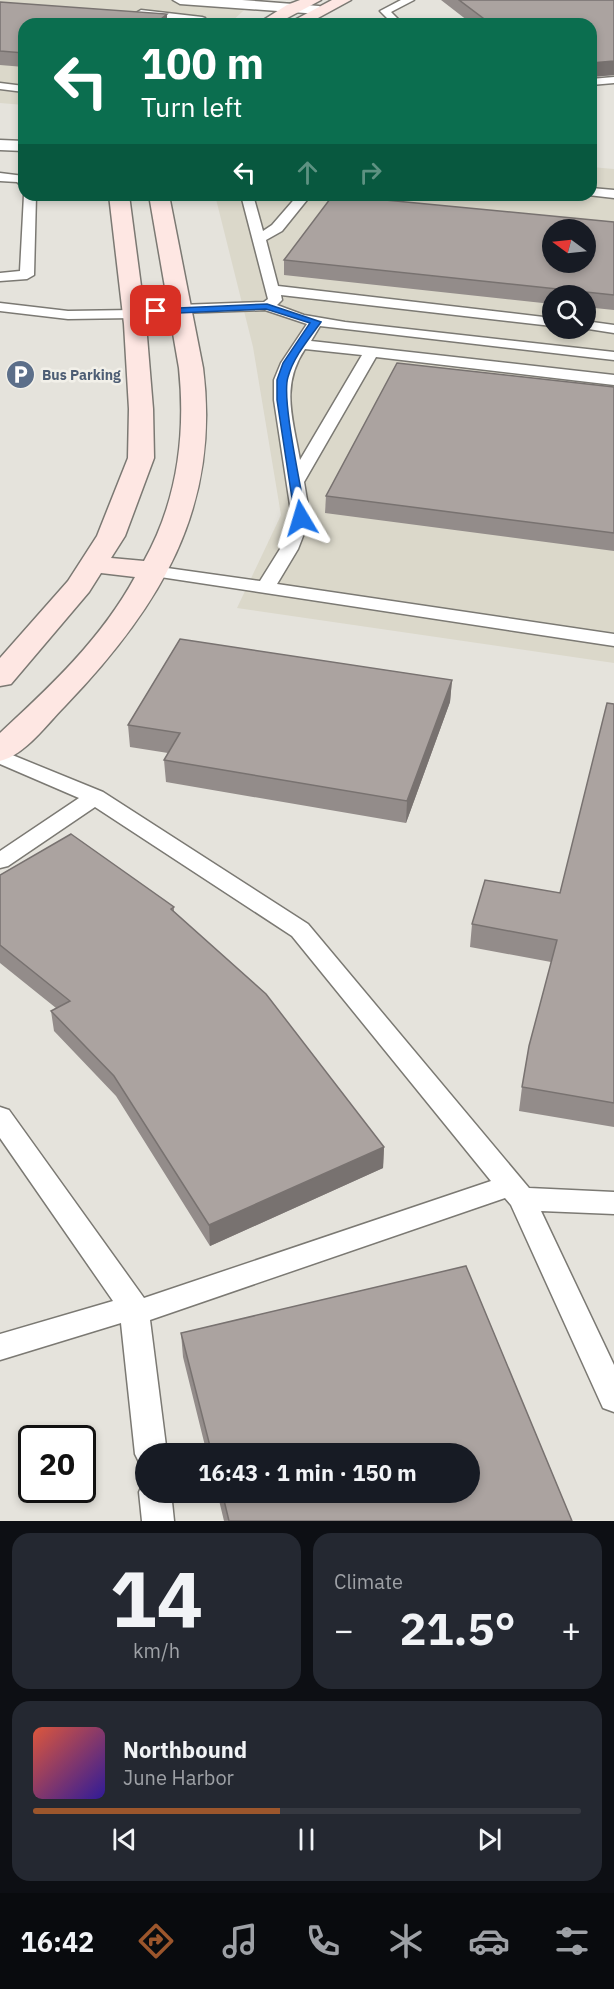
<!DOCTYPE html>
<html lang="en">
<head>
<meta charset="utf-8">
<style>
  :root { --surface:#171b24; --page:#242831; --text:#f1f3f6; --muted:#9ea1a6; --line:#363941; --accent:#9c562c }
  body { margin:0; font-family:"IBM Plex Sans",sans-serif; background:var(--page); color:var(--text); height:100vh; display:flex; flex-direction:column; font-size:22px; white-space:nowrap }
  * { box-sizing:border-box; margin:0 }
  p { font-size:20px; color:var(--muted) }
  .icon { flex:none; width:33px; height:33px; fill:none; stroke:currentColor; stroke-width:2; stroke-linecap:round; stroke-linejoin:round }
  .map { position:relative; height:1521px; overflow:hidden }
  .panel { display:flex; flex-direction:column; gap:12px; padding:12px; background:#0d0f14; flex:1 }
  .panel>* { flex:none }
  .guide { position:absolute; left:18px; top:18px; width:579px; height:183px; border-radius:18px; box-shadow:0 3px 9px #0003; background:#0b6e4f; color:#fff; overflow:hidden }
  .needle { width:39px; rotate:285deg }
  .buttons { position:absolute; left:542px; top:219px; display:grid; gap:12px }
  .buttons a { display:grid; place-items:center; width:54px; height:54px; border-radius:50%; background:var(--surface); box-shadow:0 3px 9px #0003; font-size:30px }
  .speed { position:absolute; left:18px; top:1425px; display:flex; gap:12px; font-size:30px; font-weight:700; text-align:center }
  .speed>* { display:grid; place-content:center; width:78px; height:78px; border-radius:50%; background:var(--surface); box-shadow:0 3px 9px #0003; line-height:1 }
  .speed .limit { border:3px solid #111; border-radius:9px; background:#fff; color:#111 }
  .pin { position:absolute; display:grid; place-items:center; width:51px; height:51px; color:#fff; margin:-26px; border-radius:12px; box-shadow:0 3px 9px #0006 }
  .me { position:absolute; width:66px; margin:-33px; rotate:353deg; stroke-linejoin:round; filter:drop-shadow(0 0 4px #0008) }
  .turn { display:flex; align-items:center; gap:21px; height:126px; padding:0 24px; font-size:27px }
  .turn .icon { width:78px; height:78px; stroke-width:2.5 }
  .turn b { display:block; font-size:42px; line-height:51px }
  .lanes { display:flex; align-items:center; height:57px; padding:0 24px; background:#0003; justify-content:center; gap:30px; direction:ltr }
  .lanes .off { opacity:.35 }
  .big { font-size:45px; font-weight:700; line-height:1.1 }
  .panel .card { flex:1; display:flex; flex-direction:column; justify-content:center; gap:9px; min-width:0; padding:0 21px; border-radius:18px; background:var(--page) }
  .panel .dial { align-items:center; gap:0 }
  .dial b { font-size:78px; line-height:1 }
  .song { display:flex; align-items:center; gap:18px }
  .cover { width:72px; height:72px; border-radius:9px; background:linear-gradient(135deg,hsl(10 70% 55%),hsl(250 70% 35%)) }
  .played { height:6px; border-radius:3px; background:linear-gradient(90deg,var(--accent) 45%,var(--line) 45%) }
  .keys { display:flex; justify-content:space-around; direction:ltr }
  .heat { display:flex; justify-content:space-between; align-items:center; font-size:33px; direction:ltr }
  .panel .tiles { flex:1; display:grid; gap:12px; grid-template-columns:1fr 1fr }
  .card:last-child { grid-column:span 2 }
  .trip { position:absolute; left:135px; top:1443px; width:345px; height:60px; border-radius:30px; background:var(--surface); box-shadow:0 3px 9px #0003; font-weight:700; line-height:60px; text-align:center }
  .dock { display:flex; height:96px; justify-content:space-around; align-items:center; background:#090b0e; color:var(--muted) }
  .dock .icon { width:42px; height:42px }
  .dock .selected { color:var(--accent) }
  .dock b { font-size:27px; color:var(--text) }
  .map>svg:first-child { display:block }
  .built { fill:#dbd8ca; fill-rule:evenodd }
  .lines { fill:none; stroke-linecap:round; stroke-linejoin:round }
  .service-casing { stroke:#7b7973; stroke-width:3 }
  .minor-casing { stroke:#7b7973; stroke-width:3 }
  .tertiary-casing { stroke:#7b7973; stroke-width:3 }
  .secondary-casing { stroke:#7b7973; stroke-width:3 }
  .service { fill:#fff; fill-rule:evenodd }
  .minor { fill:#fff; fill-rule:evenodd }
  .tertiary { fill:#fff; fill-rule:evenodd }
  .secondary { fill:#fee7e3; fill-rule:evenodd }
  .wall { fill:#938c8a }
  .shaded-wall { fill:#787270 }
  .building { fill:#aba3a0; stroke:#787270; stroke-width:1.5; fill-rule:evenodd }
  .route { fill:#1a73e8; stroke:#114b97; stroke-width:1.5 }
  .labels { text-anchor:middle; dominant-baseline:central; stroke-width:5; stroke-linejoin:round; paint-order:stroke }
  .far-service-label { font-size:14px; font-weight:bold; fill:#4e5e75; stroke:#f2f0e9; text-anchor:start }
</style>
</head>
<body>
<div class="map">
<svg width="614" height="1521" viewBox="0 0 614 1521">
  <rect width="100%" height="100%" fill="#e5e3dc"/>
  <g class="built">
    <path d="M0,0H255L229,24H24V105L0,103Z"/>
    <path d="M591,167L614,169V663L237,608L281,515L253,347L215,195H591ZM552,230H585V262H552ZM552,296H585V328H552Z"/>
  </g>
  <g class="lines">
    <defs>
      <g id="service">
        <path d="M401,0H414L391,12L403,24H393L380,11Z"/>
        <path d="M141,10L202,17L205,18L207,24L138,15L136,13Z"/>
        <path d="M614,77V83L591,85V79Z"/>
        <path d="M0,83L24,86V92L0,89Z"/>
        <path d="M0,173L24,176V188L17,182L0,181Z"/>
        <path d="M591,188L614,190V198L588,195H591Z"/>
        <path d="M24,195H36L34,275L27,279L0,281V273L20,271Z"/>
        <path d="M241,195H253L263,231L272,225L298,195H311L282,231L266,240L278,286L552,318V326L281,295L282,300L277,305L304,315L345,322L614,352V360L320,326L311,341L614,375V385L376,357L304,482L310,518L298,549L277,584L614,634V646L147,575L144,571L153,566L260,581L280,549L292,518L274,400V380L281,363L307,324L265,310L179,313L172,309L179,305L264,302L268,299ZM305,349L362,355L300,460C293,419 280,386 305,349Z"/>
        <path d="M0,303L68,311L133,310L140,314L133,318L68,319L0,311Z"/>
        <path d="M585,321L614,325V333L582,328H585Z"/>
        <path d="M0,750L103,792L308,924L529,1188L614,1192V1214L541,1211L614,1365V1412L603,1408L511,1205L505,1198L150,1320L167,1454H146V1466L140,1464L135,1454L121,1323L0,1360V1334L113,1301L0,1138V1107L9,1110L144,1298L491,1181L292,936L95,807L8,866L0,868V851L79,798L0,764Z"/>
        <path d="M144,1481L146,1492H171L174,1521H142L139,1492Z"/>
      </g>
      <path id="minor" d="M0,140L24,141V151L0,150Z"/>
      <path id="tertiary" d="M173,0H242L319,6L326,10L319,14L180,4Z"/>
      <g id="secondary">
        <path d="M300,0H321L276,24H257L287,5Z"/>
        <path d="M332,0H351L307,24L289,23Z"/>
        <path d="M109,195H129L146,324L153,409L154,458L125,536L111,558L144,561C177,502 186,435 179,368L149,195H169L203,368C221,509 159,608 65,706C47,724 25,755 0,761V733C50,687 102,638 135,577L101,573L89,592L11,684L0,686V658L68,581L97,536L128,458L129,409L124,324Z"/>
      </g>
    </defs>
    <use href="#service" class="service-casing"/>
    <use href="#minor" class="minor-casing"/>
    <use href="#tertiary" class="tertiary-casing"/>
    <use href="#secondary" class="secondary-casing"/>
    <use href="#service" class="service"/>
    <use href="#minor" class="minor"/>
    <use href="#tertiary" class="tertiary"/>
    <use href="#secondary" class="secondary"/>
  </g>
  <g class="wall">
    <path d="M441,0H614V75L591,77V24H472Z"/>
    <path d="M0,2L24,24V67L0,65Z"/>
    <path d="M614,222V310L585,307V296H552V304L284,275V260Z"/>
    <path d="M614,387V551L325,513L326,496Z"/>
    <path d="M452,680L450,702L406,823L166,782L164,760L168,753L130,747L128,725Z"/>
    <path d="M614,704V1127L519,1111L522,1087L551,962L470,947L472,924L560,893Z"/>
    <path d="M0,875L174,907V912L384,1147L383,1168L210,1246L116,1096L54,1031L51,1011L56,1008L0,963Z"/>
    <path d="M466,1266L572,1521H224L217,1492H470V1454H207L183,1357L181,1333Z"/>
  </g>
  <g class="shaded-wall">
    <path d="M167,14V24H155Z"/>
    <path d="M614,61V75L591,77V63Z"/>
    <path d="M452,680L450,702L406,823L407,801Z"/>
    <path d="M384,1147L383,1168L210,1246L209,1225Z"/>
  </g>
  <g class="building">
    <path d="M459,0H614V61L591,63V24H491Z"/>
    <path d="M0,2L167,14L155,24H24V53L0,51Z"/>
    <path d="M333,195L614,222V295L284,260ZM552,230H585V262H552Z"/>
    <path d="M397,363L614,387V533L326,496Z"/>
    <path d="M180,639L452,680L407,801L164,760L180,733L128,725Z"/>
    <path d="M607,703L614,704V1103L522,1087L529,1046L557,940L472,924L485,880L560,893Z"/>
    <path d="M71,834L174,907L171,909L266,994L384,1147L209,1225L114,1076L51,1011L70,1001L0,945V875Z"/>
    <path d="M466,1266L572,1521H229L222,1492H470V1454H212L181,1333Z"/>
  </g>
  <path class="route" d="M267,304L321,322C309,339 294,356 288,377C281,399 302,490 306,518L301,522L295,518L277,400V380L283,363L310,323L266,309L156,314L152,311L156,309Z"/>
  <defs>
    <symbol id="parking-disc" viewBox="-11 -11 22 22"><circle r="9.5" fill="#5c6f8a" stroke="#f2f0e9"/><path d="M-3.5-5.5H1a3.5 3.5 0 0 1 0 7H-1V5.5H-3.5ZM-1-3.4V-.6H.8a1.4 1.4 0 0 0 0-2.8Z" fill="#fff"/></symbol>
  </defs>
  <g fill-rule="evenodd">
    <use href="#parking-disc" x="4" y="358" width="33" height="33"/>
  </g>
  <g class="labels">
    <g class="far-service-label">
      <text x="42" y="375">Bus Parking</text>
    </g>
  </g>
</svg>
<div class="buttons">
<a><svg class="needle" viewBox="-14 -14 28 28"><path d="M0-13l5 13h-10z" fill="#e53935"/><path d="M0 13l5-13h-10z" fill="#9ea1a6"/></svg></a>
<a><svg class="icon" aria-label="search" viewBox="0 0 24 24"><circle cx="10" cy="10" r="6"/><path d="M15 15l6 6"/></svg></a>
</div>
<div class="speed"><div class="limit">20</div></div>
<div class="pin" style="left:156px;top:311px;background:#d93025"><svg class="icon" aria-label="arrive" viewBox="0 0 24 24"><path d="M6 21V4h12l-3 4 3 4H6"/></svg></div>
<svg class="me" style="left:301px;top:518px" viewBox="-20 -20 40 40"><path d="M0-17L14 15 0 8-14 15z" fill="#1a73e8" stroke="#fff" stroke-width="4"/></svg>
<div class="trip">16:43 · 1 min · 150 m</div>
<div class="guide">
<div class="turn"><svg class="icon" aria-label="left" viewBox="0 0 24 24"><path d="M17 20v-9H6M10 6l-5 5 5 5"/></svg><div><b>100 m</b>Turn left</div></div>
<div class="lanes"><svg class="icon" aria-label="left" viewBox="0 0 24 24"><path d="M17 20v-9H6M10 6l-5 5 5 5"/></svg><svg class="icon off" aria-label="ahead" viewBox="0 0 24 24"><path d="M12 20V5M6 11l6-6 6 6"/></svg><svg class="icon off" aria-label="right" viewBox="0 0 24 24"><path d="M7 20v-9h11M14 6l5 5-5 5"/></svg></div>
</div>
</div>
<section class="panel">
<div class="tiles">
<div class="card dial"><b>14</b><p>km/h</p></div>
<div class="card"><p>Climate</p>
<div class="heat"><a>−</a><b class="big">21.5°</b><a>+</a></div>
</div>
<div class="card">
<div class="song"><i class="cover"></i><div><b>Northbound</b><p>June Harbor</p></div></div>
<div class="played"></div>
<div class="keys"><svg class="icon" aria-label="previous" viewBox="0 0 24 24"><path d="M18 5L8 12l10 7zM5 5v14"/></svg><svg class="icon" aria-label="pause" viewBox="0 0 24 24"><path d="M8 5v14M16 5v14"/></svg><svg class="icon" aria-label="next" viewBox="0 0 24 24"><path d="M6 5l10 7-10 7zM19 5v14"/></svg></div>
</div>
</div>
</section>
<nav class="dock">
<b>16:42</b>
<svg class="icon selected" aria-label="directions" viewBox="0 0 24 24"><path d="M12 3l9 9-9 9-9-9zM9 14v-3h6M13 9l2 2-2 2"/></svg>
<svg class="icon" aria-label="music" viewBox="0 0 24 24"><path d="M9 18V5l10-2v13"/><circle cx="6" cy="18" r="3"/><circle cx="16" cy="16" r="3"/></svg>
<svg class="icon" aria-label="phone" viewBox="0 0 24 24"><path d="M5 4h4l2 5-3 2q2 4 5 5l2-3 5 2v4C11 20 4 13 5 4z"/></svg>
<svg class="icon" aria-label="climate" viewBox="0 0 24 24"><path d="M12 3v18M4 7l16 10M4 17L20 7"/></svg>
<svg class="icon" aria-label="car" viewBox="0 0 24 24"><path d="M5 17H2v-5l4-1 3-4h7l3 4 3 1v5h-3M9 17h6M6 11h13"/><circle cx="7" cy="17" r="2"/><circle cx="17" cy="17" r="2"/></svg>
<svg class="icon" aria-label="filters" viewBox="0 0 24 24"><path d="M4 7h16M4 17h16"/><circle cx="9" cy="7" r="2"/><circle cx="15" cy="17" r="2"/></svg>
</nav>
</body>
</html>
